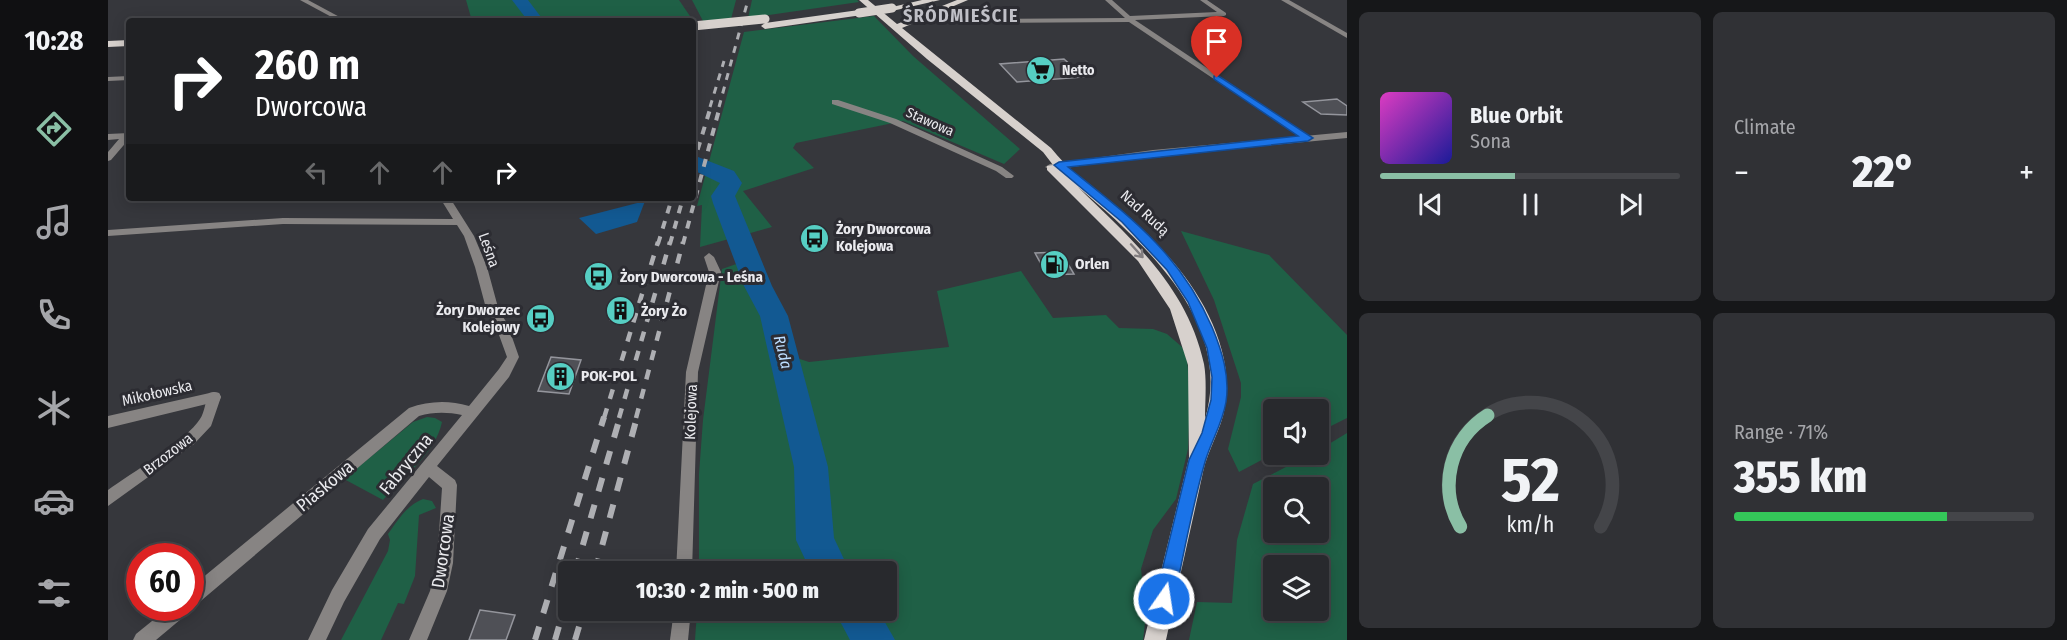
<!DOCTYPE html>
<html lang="en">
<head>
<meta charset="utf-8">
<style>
  :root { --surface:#28292d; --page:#303135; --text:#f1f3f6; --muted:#a5a6aa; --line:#444549; --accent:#8abfa5 }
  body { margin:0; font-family:"Fira Sans Condensed",sans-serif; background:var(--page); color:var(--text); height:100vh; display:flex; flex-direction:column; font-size:22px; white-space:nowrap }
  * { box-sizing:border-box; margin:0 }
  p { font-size:20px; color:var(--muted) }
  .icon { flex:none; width:33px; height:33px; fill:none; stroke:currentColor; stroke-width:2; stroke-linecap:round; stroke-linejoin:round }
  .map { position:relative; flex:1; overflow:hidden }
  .side { display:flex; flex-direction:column; gap:12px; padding:12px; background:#161719; width:720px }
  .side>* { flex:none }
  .banner { position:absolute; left:18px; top:18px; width:570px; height:183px; border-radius:6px; box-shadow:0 3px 15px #0003,0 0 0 2px var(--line); background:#202124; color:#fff; overflow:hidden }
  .buttons { position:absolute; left:1155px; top:399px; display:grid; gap:12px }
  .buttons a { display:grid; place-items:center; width:66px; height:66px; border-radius:6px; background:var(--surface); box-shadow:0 3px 15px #0003,0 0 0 2px var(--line); font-size:30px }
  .speed { position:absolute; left:18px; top:543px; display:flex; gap:12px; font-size:30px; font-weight:700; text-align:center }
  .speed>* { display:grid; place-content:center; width:78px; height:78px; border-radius:50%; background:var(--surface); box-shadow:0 3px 15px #0003,0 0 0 2px var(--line); line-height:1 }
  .speed .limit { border:9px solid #d22; background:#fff; color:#111 }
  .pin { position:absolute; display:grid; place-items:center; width:51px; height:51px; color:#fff; margin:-62px -26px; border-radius:50% 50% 50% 0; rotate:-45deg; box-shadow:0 0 6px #0007 }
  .pin .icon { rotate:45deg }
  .me { position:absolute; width:66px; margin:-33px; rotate:13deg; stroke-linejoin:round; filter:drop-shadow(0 0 4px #0008) }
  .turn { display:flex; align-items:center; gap:21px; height:126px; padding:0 30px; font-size:27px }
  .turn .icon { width:78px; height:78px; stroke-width:2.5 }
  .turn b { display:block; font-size:42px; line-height:51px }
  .lanes { display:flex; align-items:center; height:57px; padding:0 30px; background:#0003; justify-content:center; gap:30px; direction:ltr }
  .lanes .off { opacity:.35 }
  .big { font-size:45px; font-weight:800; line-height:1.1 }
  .side .card { flex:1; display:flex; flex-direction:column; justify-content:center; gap:9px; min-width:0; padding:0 21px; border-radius:9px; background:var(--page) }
  .side .dial { align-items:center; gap:0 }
  .dial svg { height:156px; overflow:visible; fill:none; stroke:var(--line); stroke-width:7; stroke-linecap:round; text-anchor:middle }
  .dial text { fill:var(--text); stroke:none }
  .song { display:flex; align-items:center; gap:18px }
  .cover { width:72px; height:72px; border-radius:9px; background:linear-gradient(135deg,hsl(310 70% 55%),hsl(240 70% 35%)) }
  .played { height:6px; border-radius:3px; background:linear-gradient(90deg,var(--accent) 45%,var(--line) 45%) }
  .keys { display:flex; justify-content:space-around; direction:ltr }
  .heat { display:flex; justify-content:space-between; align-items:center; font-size:33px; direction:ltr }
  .charge { height:9px; border-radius:4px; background:linear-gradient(90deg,#34c759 71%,var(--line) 0) }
  .side .tiles { flex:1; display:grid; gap:12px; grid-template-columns:repeat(2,1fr) }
  .trip { position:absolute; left:450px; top:561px; width:339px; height:60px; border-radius:6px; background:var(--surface); box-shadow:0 3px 15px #0003,0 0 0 2px var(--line); font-weight:800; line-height:60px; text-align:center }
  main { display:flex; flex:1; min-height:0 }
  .dock { display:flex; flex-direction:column; width:108px; justify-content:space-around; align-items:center; background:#101012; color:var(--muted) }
  .dock .icon { width:42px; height:42px }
  .dock .active { color:var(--accent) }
  .dock b { font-size:27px; color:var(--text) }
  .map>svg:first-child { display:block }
  .green { fill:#1f6046; fill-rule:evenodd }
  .water { fill:#125992 }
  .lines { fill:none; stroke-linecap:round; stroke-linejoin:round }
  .river { fill:#125992; fill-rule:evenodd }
  .building { fill:#4f5056; stroke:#94959c; stroke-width:1.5 }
  .minor { fill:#878483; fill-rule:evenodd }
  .tertiary { fill:#878483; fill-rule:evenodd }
  .primary { fill:#d7d1cd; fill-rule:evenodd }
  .rail-far3 { stroke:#aeafb3; stroke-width:3; stroke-dasharray:7 7; stroke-linecap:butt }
  .rail-far2 { stroke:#aeafb3; stroke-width:4; stroke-dasharray:8 8; stroke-linecap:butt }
  .rail-far1 { stroke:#aeafb3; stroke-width:4.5; stroke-dasharray:10 10; stroke-linecap:butt }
  .rail { stroke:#aeafb3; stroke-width:6; stroke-dasharray:14 14; stroke-linecap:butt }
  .primary-bridge { stroke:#d7d1cd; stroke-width:9 }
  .oneway { stroke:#827e80 }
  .route { fill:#1a73e8; stroke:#114b97; stroke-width:1.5 }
  .labels { text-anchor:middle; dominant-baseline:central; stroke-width:6; stroke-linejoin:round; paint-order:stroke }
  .far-poi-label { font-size:14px; font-weight:bold; fill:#eaeaee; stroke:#2c2c32; text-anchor:start }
  .far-street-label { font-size:14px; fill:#eaeaee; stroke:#2c2c32 }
  .street-label { font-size:15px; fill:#eaeaee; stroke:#2c2c32 }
  .poi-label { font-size:15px; font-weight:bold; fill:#eaeaee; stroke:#2c2c32; text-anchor:start }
  .water-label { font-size:16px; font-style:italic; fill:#bddeff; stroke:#2c2c32 }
  .far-district-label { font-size:18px; font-weight:bold; letter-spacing:1.5px; fill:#c0c0c7; stroke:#2c2c32 }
  .near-street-label { font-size:18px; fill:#eaeaee; stroke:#2c2c32 }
</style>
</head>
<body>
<main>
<nav class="dock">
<b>10:28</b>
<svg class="icon active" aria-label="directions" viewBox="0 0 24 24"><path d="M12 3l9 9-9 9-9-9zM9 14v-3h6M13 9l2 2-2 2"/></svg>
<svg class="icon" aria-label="music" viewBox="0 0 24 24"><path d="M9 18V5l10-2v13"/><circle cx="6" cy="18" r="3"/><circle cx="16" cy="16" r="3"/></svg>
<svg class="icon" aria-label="phone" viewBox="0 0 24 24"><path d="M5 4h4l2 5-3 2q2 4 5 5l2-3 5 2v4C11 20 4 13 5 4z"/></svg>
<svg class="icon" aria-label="climate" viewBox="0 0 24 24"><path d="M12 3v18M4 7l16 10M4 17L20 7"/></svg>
<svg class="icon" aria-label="car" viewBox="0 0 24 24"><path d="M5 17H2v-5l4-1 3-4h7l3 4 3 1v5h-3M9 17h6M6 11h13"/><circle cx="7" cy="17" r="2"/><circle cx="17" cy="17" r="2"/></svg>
<svg class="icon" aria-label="filters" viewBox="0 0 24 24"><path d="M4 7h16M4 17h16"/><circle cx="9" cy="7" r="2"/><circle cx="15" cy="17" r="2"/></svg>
</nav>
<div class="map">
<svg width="1239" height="640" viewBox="0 0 1239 640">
  <rect width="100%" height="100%" fill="#36373c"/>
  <g class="green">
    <path d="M358,0H571L586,22L364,21Z"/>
    <path d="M584,0H628L623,19L595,21Z"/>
    <path d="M644,0H749L751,2L640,18Z"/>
    <path d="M766,16L805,56L912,149L896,164L795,121L688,143L685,148L706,168L635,191L664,227L592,247L594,205L589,206L636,32Z"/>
    <path d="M1073,231L1161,255L1239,335V418L1211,432L1210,410H1166L1165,454L1131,472L1120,449L1133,397V383L1106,300Z"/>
    <path d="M634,262L657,313L664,350L701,362L841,347L829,291L913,271L945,318L998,315L1011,328L1045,329L1059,334L1074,347L1079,357L1082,398L1080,449L1068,499L1045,530L1033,569L1038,615L1035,640H587L589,611L778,610V572L591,571V474L595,420L614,269Z"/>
    <path d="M319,417L327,418L334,422C328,452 295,478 275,500L236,479L305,422Z"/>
    <path d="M1239,433V640H1081L1089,602L1124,603L1129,540L1145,484L1201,455L1210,454L1211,450ZM1166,488H1210V532H1166ZM1166,566H1210V610H1166Z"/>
    <path d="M315,499L324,501L328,508L311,515L307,576L296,604L290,603L273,640H233L280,551L282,540L280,534C290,520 298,506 315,499Z"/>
  </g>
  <path class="water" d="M537,201L529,222L488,234L471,218Z"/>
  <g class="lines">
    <g class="river">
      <path d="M404,0H420L436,21H420Z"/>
      <path d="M585,155L626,171L634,183L627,196L664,286L680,316L720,467L726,538L742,572H703L688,540L686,467L652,316L636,286L605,203L603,196L612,183L585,170Z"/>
      <path d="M726,610H770L787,640H742Z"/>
    </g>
  </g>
  <g class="building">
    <path d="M956,59L976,77L909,82L892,64Z"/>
    <path d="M1229,99L1239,106V115L1213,114L1195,102Z"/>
    <path d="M953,252L966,274L939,275L927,253Z"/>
    <path d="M509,301L522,302L516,322L502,320Z"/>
    <path d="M443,357L473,360L461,394L430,391Z"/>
    <path d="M372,610L407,615L398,640H361Z"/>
  </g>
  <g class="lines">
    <g class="minor">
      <path d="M192,0H200L239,21H231Z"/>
      <path d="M997,0H1004L1022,16L1109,12L1092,0H1099L1118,13V15L1116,16L1027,20L1204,138L1200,141L1197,140L1021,22L890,23L887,21L890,19L1017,18Z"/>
      <path d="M21,76V80L0,81V77Z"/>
      <path d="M724,100H730L788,119L894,167L906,176L904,178H898L888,171L782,123L724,104Z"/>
      <path d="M21,133V139L3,160L0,161V152L11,139L0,140V134Z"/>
      <path d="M332,198H342L366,236L379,267L391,311L399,323L411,357L401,377L329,466L347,480L349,485L345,563L339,591L319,640H301L322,591L329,563L334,488L321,477L272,539L236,602L218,640H200L224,590L260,529L354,415C339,412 325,412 311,416L88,605L82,607V588L301,408C321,401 340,400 361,406L391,369L399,357L387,324L379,312L367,267L356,236L349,225L175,224L0,236V230L175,218L345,219Z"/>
      <path d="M601,253L606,257L613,272L590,372L584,572H568L578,372L601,272L596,257Z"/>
      <path d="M106,392L111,393L113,397L103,426L86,444L0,506V490C22,474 79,440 92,419C97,412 97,401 101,393Z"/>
      <path d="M60,608H81L79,614L48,640H25L28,634Z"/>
      <path d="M566,610H583L580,640H562Z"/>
    </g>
    <g class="tertiary">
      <path d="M1173,0H1181L1239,33V38Z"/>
      <path d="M1239,132V138L1045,156L942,170L937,167L942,164L1045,150Z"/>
      <path d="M106,392L111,393L113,397L111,401L0,428V416Z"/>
    </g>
    <g class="primary">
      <path d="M751,0H760L789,24L849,0H860L794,28L943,148C976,189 1024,216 1059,255C1095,294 1127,353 1117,407C1113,430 1100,449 1095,472C1083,528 1070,584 1058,640H1036L1081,458L1080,365L1062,309L1030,261L939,170V166L945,165L935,152L819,59ZM970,187C1036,243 1126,322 1097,419C1097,402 1099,381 1096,364C1079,286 1024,240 970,187Z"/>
      <path d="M814,0H832L784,11L780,8Z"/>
      <path d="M751,10L754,11V15L657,29L653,26L657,23Z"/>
      <path d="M21,40V46L0,47V41Z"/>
    </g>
    <g class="rail-far3">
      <path d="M602,107L616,61"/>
      <path d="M611,107L640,0"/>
    </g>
    <g class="rail-far2">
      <path d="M585,165L603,106"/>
      <path d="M550,244L564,198"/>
      <path d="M562,244L575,198"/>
      <path d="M575,244L612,106"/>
    </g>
    <g class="rail-far1">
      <path d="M496,418L550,242"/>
      <path d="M511,418L562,242"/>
      <path d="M528,418L575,242"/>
    </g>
    <g class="rail">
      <path d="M467,572L512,417"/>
      <path d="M487,572L529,417"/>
      <path d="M427,640L496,417"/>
      <path d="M447,640L460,595"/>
      <path d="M467,640L476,610"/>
    </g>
    <g class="primary-bridge">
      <path d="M751,13L784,8"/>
      <path d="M585,26L657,19"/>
    </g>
  </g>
  <defs><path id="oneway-shaft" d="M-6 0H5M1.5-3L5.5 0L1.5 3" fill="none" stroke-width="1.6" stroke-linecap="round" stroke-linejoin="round" transform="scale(1.5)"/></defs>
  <use class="oneway" href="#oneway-shaft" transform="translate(1029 251) rotate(48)"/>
  <path class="route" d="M1109,75L1205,138L1200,141L960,167C1021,216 1072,253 1104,327C1114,351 1122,376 1118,402C1114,425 1103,441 1097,462C1084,507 1076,554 1066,599L1063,606L1056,609L1049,606L1047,599L1081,460L1094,433L1103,400L1104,377L1099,348L1080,302L1059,270L1014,222L946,165L951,162L1190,136L1106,79V76Z"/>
  <defs>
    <symbol id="supermarket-disc" viewBox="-11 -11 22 22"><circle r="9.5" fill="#56cec3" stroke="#2c2c32"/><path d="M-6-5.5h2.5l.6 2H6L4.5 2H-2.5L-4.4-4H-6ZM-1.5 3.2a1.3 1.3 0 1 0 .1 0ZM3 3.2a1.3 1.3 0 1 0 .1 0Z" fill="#111"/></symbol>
    <symbol id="bus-disc" viewBox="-11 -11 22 22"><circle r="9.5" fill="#56cec3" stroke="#2c2c32"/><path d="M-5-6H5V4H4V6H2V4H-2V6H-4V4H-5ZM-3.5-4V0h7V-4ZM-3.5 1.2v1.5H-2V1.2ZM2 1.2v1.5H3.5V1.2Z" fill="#111"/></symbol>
    <symbol id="fuel-disc" viewBox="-11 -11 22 22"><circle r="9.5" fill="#56cec3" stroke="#2c2c32"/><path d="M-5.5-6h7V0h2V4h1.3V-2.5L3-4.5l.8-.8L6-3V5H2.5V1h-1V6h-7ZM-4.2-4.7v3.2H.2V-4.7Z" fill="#111"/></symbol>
    <symbol id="building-disc" viewBox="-11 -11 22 22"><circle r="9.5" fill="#56cec3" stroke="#2c2c32"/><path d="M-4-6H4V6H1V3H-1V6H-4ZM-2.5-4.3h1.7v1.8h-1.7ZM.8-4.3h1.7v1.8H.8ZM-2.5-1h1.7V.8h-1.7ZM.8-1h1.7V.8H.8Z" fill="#111"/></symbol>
  </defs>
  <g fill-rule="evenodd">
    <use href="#supermarket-disc" x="916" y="54" width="33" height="33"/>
    <use href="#bus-disc" x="690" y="222" width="33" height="33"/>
    <use href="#fuel-disc" x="930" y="248" width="33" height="33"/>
    <use href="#bus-disc" x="474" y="260" width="33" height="33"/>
    <use href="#building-disc" x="496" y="294" width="33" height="33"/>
    <use href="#bus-disc" x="416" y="302" width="33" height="33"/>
    <use href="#building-disc" x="436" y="360" width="33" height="33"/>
  </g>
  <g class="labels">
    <g class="far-poi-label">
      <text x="954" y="70">Netto</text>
    </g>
    <g class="far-street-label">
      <text transform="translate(822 122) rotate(24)">Stawowa</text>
    </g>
    <g class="street-label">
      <text transform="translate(1037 213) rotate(42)">Nad Rudą</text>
      <text transform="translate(381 250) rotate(70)">Leśna</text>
      <text transform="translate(49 393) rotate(-13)">Mikołowska</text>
      <text transform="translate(583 412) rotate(-88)">Kolejowa</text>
      <text transform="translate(60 454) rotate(-38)">Brzozowa</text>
    </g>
    <g class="poi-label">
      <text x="728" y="229">Żory Dworcowa<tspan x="728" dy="17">Kolejowa</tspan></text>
      <text x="967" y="264">Orlen</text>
      <text x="512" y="277">Żory Dworcowa - Leśna</text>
      <text x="412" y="310" text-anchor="end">Żory Dworzec<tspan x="412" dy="17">Kolejowy</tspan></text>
      <text x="533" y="311">Żory Żo</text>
      <text x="473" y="376">POK-POL</text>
    </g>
    <g class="water-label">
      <text transform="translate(675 352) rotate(76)">Ruda</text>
    </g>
    <g class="far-district-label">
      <text x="853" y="16">ŚRÓDMIEŚCIE</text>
    </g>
    <g class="near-street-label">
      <text transform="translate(298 464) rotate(-51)">Fabryczna</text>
      <text transform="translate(217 486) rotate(-40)">Piaskowa</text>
      <text transform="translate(335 551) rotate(-82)">Dworcowa</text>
    </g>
  </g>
</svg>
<div class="buttons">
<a><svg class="icon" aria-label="sound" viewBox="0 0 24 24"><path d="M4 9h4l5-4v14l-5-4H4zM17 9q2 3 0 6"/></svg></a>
<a><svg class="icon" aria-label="search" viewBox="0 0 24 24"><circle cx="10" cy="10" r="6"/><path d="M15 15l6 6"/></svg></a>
<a><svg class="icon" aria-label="layers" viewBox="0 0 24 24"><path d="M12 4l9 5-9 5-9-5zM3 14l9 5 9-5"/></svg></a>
</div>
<div class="speed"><div class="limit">60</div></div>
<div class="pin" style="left:1109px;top:78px;background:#d93025"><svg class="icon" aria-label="arrive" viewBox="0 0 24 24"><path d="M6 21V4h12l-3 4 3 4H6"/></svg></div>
<svg class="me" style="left:1056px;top:599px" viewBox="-20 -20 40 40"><circle r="17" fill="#1a73e8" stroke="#fff" stroke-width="3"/><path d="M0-11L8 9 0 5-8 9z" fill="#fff"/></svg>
<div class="trip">10:30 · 2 min · 500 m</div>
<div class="banner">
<div class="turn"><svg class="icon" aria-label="right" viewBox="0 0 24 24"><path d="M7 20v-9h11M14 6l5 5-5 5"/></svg><div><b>260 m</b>Dworcowa</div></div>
<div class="lanes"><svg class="icon off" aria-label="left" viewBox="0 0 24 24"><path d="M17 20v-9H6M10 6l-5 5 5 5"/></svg><svg class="icon off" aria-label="ahead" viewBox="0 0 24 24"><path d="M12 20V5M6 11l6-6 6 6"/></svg><svg class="icon off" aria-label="ahead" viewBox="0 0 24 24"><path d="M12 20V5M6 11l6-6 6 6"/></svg><svg class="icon" aria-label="right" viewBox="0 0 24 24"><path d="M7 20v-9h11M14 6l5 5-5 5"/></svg></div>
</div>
</div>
<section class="side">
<div class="tiles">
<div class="card">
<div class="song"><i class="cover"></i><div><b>Blue Orbit</b><p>Sona</p></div></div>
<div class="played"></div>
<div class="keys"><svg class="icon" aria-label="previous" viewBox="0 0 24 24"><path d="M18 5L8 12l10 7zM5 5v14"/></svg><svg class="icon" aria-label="pause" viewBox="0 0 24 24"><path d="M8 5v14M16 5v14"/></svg><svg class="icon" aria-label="next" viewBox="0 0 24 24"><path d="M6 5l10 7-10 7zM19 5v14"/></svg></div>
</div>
<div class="card"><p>Climate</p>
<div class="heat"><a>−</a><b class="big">22°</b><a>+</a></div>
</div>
<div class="card dial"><svg viewBox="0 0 100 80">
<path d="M14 69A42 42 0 1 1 86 69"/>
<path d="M14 69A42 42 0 0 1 28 12" stroke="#8abfa5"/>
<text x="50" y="56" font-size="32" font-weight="700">52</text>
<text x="50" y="72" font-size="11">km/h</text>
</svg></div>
<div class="card"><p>Range · 71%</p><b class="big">355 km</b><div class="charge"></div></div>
</div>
</section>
</main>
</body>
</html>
